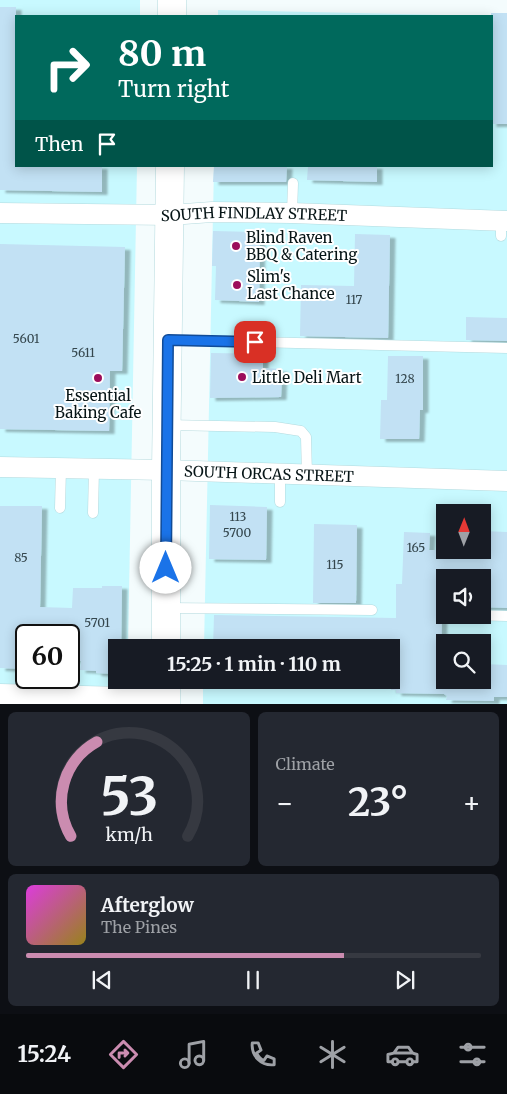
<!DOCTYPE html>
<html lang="en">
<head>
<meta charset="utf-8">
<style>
  :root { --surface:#171b24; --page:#242831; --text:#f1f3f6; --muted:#9ea1a6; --line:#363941; --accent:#cb8cb0 }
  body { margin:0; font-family:Merriweather,serif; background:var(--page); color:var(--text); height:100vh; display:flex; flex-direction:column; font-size:19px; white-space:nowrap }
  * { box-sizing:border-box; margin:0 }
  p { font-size:16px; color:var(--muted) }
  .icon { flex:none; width:28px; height:28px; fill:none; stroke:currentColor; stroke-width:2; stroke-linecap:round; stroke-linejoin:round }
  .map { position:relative; height:704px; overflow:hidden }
  .side { display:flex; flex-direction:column; gap:8px; padding:8px; background:#0d0f14; flex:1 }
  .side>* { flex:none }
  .hud { position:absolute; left:15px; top:15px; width:478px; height:152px; border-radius:0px; box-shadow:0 2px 12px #0003; background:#00695c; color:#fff; overflow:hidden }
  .needle { width:32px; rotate:1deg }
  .tools { position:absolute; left:436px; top:504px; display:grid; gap:10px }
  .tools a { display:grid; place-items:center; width:55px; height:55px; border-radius:0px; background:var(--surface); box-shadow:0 2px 12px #0003; font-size:25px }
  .speed { position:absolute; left:15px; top:624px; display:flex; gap:10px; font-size:25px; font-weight:700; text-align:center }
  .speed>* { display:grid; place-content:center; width:65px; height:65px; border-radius:50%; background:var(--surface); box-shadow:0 2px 12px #0003; line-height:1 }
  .speed .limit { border:2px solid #111; border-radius:8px; background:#fff; color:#111 }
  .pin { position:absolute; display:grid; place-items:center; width:42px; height:42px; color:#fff; margin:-21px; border-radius:10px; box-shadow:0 2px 8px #0006 }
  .me { position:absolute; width:55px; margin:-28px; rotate:0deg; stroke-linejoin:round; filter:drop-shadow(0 0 4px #0008) }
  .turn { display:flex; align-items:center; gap:18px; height:105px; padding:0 20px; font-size:22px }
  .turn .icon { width:65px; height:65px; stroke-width:2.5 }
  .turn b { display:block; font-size:35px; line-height:42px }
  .then { display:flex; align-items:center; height:48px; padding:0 20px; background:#0003; gap:10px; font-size:19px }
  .big { font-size:38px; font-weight:700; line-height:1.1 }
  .side .widget { flex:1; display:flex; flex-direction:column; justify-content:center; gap:8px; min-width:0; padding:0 18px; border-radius:8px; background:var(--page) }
  .side .dial { align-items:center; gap:0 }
  .dial svg { height:130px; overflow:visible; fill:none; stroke:var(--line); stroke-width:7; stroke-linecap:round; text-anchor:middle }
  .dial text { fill:var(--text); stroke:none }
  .song { display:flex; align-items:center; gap:15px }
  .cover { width:60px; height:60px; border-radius:8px; background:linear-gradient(135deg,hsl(300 70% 55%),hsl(50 70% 35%)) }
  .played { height:5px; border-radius:2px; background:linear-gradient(90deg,var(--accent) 70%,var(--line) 70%) }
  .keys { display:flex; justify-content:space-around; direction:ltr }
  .heat { display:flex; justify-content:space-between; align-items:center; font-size:28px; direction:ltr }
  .side .tiles { flex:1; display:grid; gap:8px; grid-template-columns:1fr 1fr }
  .widget:last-child { grid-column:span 2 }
  .trip { position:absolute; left:108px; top:639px; width:292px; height:50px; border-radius:0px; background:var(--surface); box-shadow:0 2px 12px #0003; font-weight:700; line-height:50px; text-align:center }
  .dock { display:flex; height:80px; justify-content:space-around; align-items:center; background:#090b0e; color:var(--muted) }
  .dock .icon { width:35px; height:35px }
  .dock .current { color:var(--accent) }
  .dock b { font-size:22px; color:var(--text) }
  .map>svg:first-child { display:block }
  .built { fill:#c8f9ff; fill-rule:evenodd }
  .building { fill:#c2e1f4; filter:url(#shadow) }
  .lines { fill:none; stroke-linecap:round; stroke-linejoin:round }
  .service-casing { stroke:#b4dade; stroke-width:11 }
  .minor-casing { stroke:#b4dade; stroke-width:21 }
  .primary-casing { stroke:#b4dade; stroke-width:29 }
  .service { stroke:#fff; stroke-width:10 }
  .minor { stroke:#fff; stroke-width:20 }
  .primary { stroke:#fff; stroke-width:28 }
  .route-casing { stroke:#114b97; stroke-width:12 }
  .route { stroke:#1a73e8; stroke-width:9 }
  .poi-dot { fill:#9c0d5b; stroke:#fff; stroke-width:2 }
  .labels { text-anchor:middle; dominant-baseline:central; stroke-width:4; stroke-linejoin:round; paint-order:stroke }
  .number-label { font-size:12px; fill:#35474e }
  .street-label { font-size:15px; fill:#061416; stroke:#fff }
  .poi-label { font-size:15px; fill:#061416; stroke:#fff; text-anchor:start }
</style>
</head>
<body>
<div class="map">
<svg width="507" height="704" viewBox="0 0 507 704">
  <defs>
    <filter id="shadow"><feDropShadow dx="5.5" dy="3" stdDeviation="1" flood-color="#0004"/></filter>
  </defs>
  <rect width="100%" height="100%" fill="#f4fcfd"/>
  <g class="built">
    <path d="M0,0H140V16H16V166H137L128,647L116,648V680H127V704H0ZM26,635H69V678H26Z"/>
    <path d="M218,10L490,16H218Z"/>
    <path d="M491,16L507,17V704H203V680H391V648L204,647L214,166H491ZM445,512H482V550H445ZM445,578H482V615H445ZM445,642H482V680H445Z"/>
  </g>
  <g class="building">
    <path d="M0,7H16V166H102V192L0,190Z"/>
    <rect x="491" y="13" width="16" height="111"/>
    <path d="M214,166H287L286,182H213Z"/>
    <path d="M308,166H377V182L307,180Z"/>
    <path d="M213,231L260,232L259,302L215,300L216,266H212Z"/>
    <path d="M355,234L390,235L388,338L300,336L301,285L354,286Z"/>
    <path d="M0,244L125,247L122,371H110L109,431L0,429Z"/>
    <path d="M466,317L507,318V341L466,340Z"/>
    <path d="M211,353L263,354V368L282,369L281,397L210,398Z"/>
    <path d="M388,356H423V410H420L419,439H380L381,400H387Z"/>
    <path d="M210,505L267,507L266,560L209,559Z"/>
    <path d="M0,506H42L40,607L72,608L73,588H102V586H122L121,648H116V674L96,673V671L80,670L81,661H71L72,635H26V669L0,668Z"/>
    <path d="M314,524L357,525L356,603H313Z"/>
    <path d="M482,531L507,532V608L482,607V578H445V607H442L441,670H445V680H482L483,664L507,665V697H494V701L446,700L447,696L444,694L396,693V690H391V648H213L214,615L396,618V584H402L404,532L430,533L429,550H482Z"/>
  </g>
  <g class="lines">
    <defs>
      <g id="service">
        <path d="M292,213L293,183"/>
        <path d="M501,236V221"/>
        <path d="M169,340L507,348"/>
        <path d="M167,425L275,427L301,431L306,437L307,475"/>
        <path d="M280,502V474"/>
        <path d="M60,508L61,468"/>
        <path d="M93,513L94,469"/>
        <path d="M166,608L372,610"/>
        <path d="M470,615L507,616"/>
        <path d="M55,696L56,678"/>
      </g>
      <g id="minor">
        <path id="s1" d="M0,213L170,215L212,212L292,213L507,221"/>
        <path id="s2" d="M0,467L166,470L507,481"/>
        <path d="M0,694L166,698"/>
      </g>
      <g id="primary">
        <path d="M172,16V0"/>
        <path d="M166,648V470L170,166"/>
        <path d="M166,680V704"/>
      </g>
    </defs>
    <use href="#service" class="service-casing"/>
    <use href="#minor" class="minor-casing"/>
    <use href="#primary" class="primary-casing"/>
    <use href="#service" class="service"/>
    <use href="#minor" class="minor"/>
    <use href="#primary" class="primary"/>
  </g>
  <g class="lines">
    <defs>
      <path id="route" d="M166,568L168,340L255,342"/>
    </defs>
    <use href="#route" class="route-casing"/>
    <use href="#route" class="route"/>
  </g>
  <g class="poi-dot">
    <circle cx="236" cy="246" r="5"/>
    <circle cx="237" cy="285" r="5"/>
    <circle cx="242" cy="377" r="5"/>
    <circle cx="98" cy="378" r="5"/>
  </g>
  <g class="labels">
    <g class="number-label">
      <text x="354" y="299">117</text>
      <text x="26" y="338">5601</text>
      <text x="83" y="352">5611</text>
      <text x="405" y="378">128</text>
      <text x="238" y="516">113</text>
      <text x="237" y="532">5700</text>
      <text x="416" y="547">165</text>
      <text x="21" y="557">85</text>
      <text x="335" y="564">115</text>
      <text x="97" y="622">5701</text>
    </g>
    <g class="street-label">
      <text stroke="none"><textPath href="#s1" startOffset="254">SOUTH FINDLAY STREET</textPath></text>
      <text stroke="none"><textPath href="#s2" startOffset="269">SOUTH ORCAS STREET</textPath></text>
    </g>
    <g class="poi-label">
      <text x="246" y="237">Blind Raven<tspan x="246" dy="17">BBQ &amp; Catering</tspan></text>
      <text x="247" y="276">Slim's<tspan x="247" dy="17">Last Chance</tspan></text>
      <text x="252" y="377">Little Deli Mart</text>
      <text x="98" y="395" text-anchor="middle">Essential<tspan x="98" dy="17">Baking Cafe</tspan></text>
    </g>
  </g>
</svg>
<div class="tools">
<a><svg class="needle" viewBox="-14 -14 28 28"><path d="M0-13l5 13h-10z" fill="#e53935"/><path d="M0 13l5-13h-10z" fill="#9ea1a6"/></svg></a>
<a><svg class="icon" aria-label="sound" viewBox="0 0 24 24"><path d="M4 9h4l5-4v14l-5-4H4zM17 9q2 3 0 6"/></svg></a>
<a><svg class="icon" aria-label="search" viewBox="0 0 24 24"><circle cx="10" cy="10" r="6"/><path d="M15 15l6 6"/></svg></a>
</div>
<div class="speed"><div class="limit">60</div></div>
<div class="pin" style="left:255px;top:342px;background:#d93025"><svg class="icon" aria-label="arrive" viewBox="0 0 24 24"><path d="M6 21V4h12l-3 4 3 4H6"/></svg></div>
<svg class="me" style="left:166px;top:568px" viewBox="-20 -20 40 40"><circle r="19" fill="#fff"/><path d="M0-13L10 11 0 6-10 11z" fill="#1a73e8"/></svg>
<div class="trip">15:25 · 1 min · 110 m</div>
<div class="hud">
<div class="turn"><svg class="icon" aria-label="right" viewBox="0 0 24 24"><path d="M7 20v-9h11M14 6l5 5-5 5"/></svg><div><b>80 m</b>Turn right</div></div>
<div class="then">Then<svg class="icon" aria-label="arrive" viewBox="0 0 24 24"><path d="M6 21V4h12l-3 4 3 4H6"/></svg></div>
</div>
</div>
<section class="side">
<div class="tiles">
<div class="widget dial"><svg viewBox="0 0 100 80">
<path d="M14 69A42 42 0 1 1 86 69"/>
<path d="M14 69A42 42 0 0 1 30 11" stroke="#cb8cb0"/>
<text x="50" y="56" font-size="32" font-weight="700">53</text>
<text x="50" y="72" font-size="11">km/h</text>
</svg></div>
<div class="widget"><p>Climate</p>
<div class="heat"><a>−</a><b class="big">23°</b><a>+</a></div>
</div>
<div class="widget">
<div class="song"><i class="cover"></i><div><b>Afterglow</b><p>The Pines</p></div></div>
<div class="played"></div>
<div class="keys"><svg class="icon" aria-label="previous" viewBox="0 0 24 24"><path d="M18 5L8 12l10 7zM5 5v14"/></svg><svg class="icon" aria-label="pause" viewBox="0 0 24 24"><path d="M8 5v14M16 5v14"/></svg><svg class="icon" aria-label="next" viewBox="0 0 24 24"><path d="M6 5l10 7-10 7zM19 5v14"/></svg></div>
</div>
</div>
</section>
<nav class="dock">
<b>15:24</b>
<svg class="icon current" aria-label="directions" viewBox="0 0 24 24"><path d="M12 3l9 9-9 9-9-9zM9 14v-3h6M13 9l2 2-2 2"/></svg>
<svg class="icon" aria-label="music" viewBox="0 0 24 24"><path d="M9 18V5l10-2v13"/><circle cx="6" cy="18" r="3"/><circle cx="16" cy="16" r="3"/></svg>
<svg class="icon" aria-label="phone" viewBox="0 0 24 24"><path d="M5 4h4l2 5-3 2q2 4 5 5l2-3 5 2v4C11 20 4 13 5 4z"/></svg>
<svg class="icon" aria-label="climate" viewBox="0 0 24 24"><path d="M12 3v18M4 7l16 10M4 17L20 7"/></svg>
<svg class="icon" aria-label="car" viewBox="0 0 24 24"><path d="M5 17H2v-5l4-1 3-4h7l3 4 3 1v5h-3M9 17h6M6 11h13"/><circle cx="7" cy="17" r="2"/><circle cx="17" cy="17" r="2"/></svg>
<svg class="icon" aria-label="filters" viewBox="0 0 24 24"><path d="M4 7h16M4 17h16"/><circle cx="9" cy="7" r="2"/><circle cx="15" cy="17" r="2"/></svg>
</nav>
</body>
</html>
